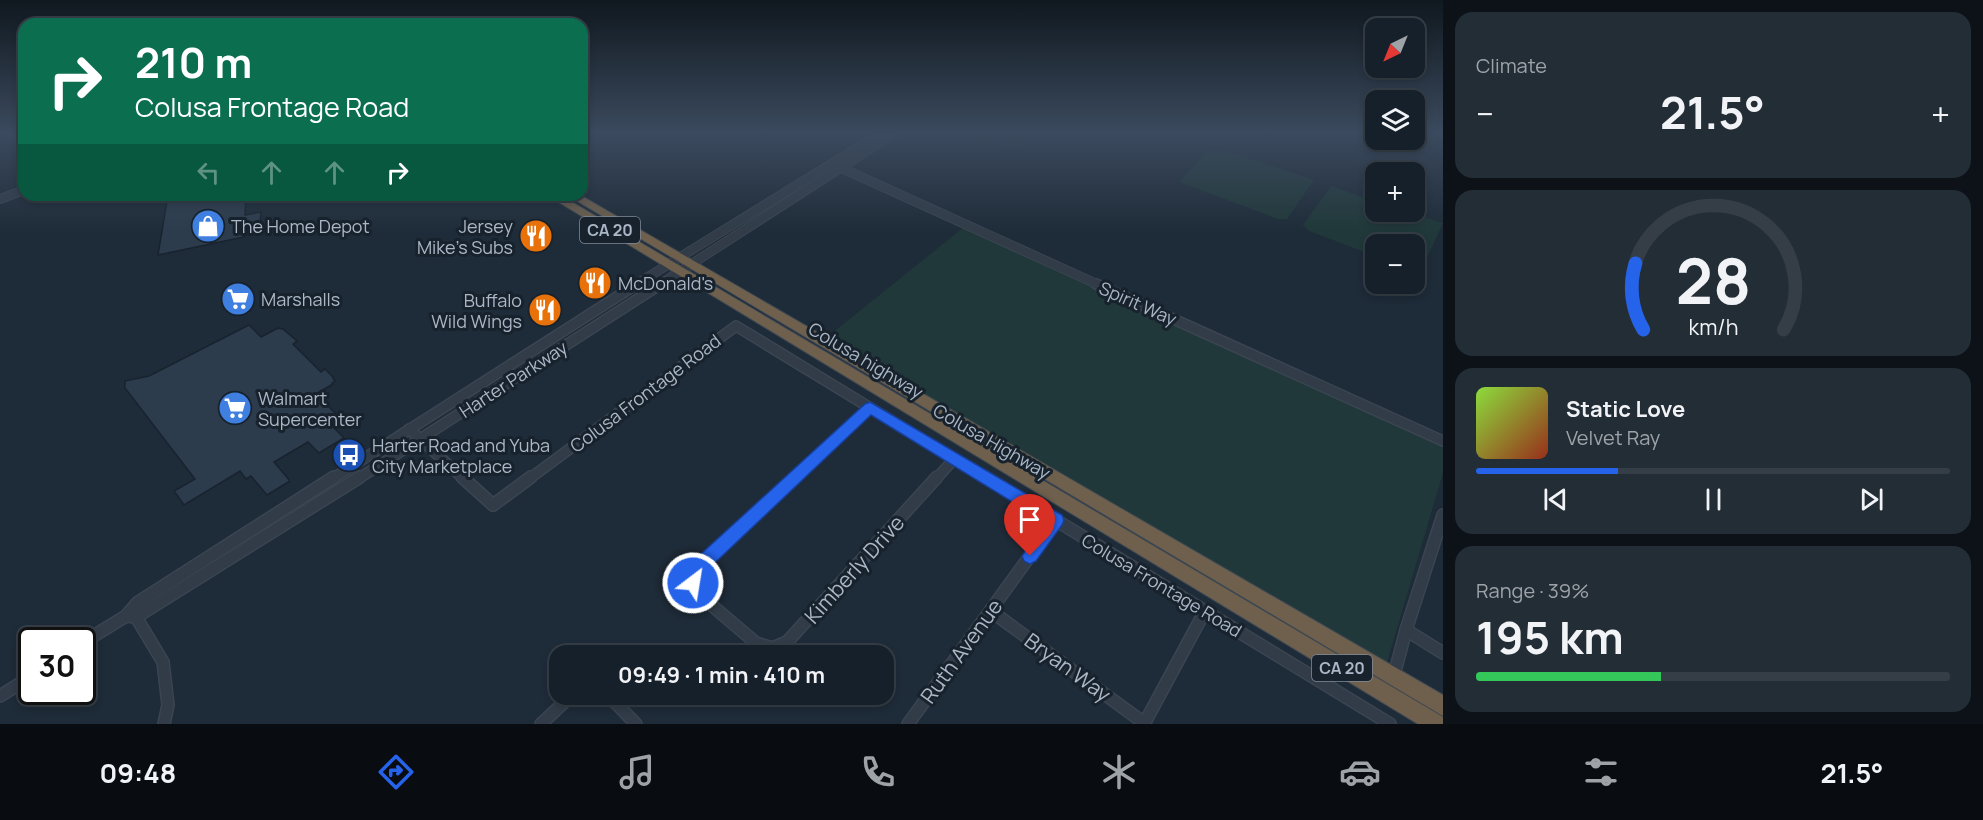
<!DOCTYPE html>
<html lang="en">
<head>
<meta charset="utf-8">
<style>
  :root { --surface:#16202a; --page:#232d36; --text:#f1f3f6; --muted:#9ea3a8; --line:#353e47; --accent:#2563eb }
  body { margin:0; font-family:Manrope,sans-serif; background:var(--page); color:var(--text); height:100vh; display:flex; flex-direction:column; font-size:22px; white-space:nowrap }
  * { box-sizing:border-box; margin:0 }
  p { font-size:20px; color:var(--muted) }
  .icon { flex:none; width:33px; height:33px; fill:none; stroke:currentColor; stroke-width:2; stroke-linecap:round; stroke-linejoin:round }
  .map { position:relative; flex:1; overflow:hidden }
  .panel { display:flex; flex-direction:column; gap:12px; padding:12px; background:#0c1217; width:540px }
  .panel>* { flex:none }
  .guide { position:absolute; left:18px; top:18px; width:570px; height:183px; border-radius:18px; box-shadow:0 3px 9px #0003,0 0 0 2px var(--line); background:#0b6e4f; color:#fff; overflow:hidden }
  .needle { width:39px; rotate:223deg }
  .fabs { position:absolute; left:1365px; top:18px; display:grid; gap:12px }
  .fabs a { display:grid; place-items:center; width:60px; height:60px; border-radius:12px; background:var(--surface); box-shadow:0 3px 9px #0003,0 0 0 2px var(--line); font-size:30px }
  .speed { position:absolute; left:18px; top:627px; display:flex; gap:12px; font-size:30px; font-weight:700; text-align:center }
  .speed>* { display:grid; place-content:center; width:78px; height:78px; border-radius:50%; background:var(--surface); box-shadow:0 3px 9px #0003,0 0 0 2px var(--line); line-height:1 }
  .speed .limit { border:3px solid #111; border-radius:9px; background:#fff; color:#111 }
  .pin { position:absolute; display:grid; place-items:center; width:51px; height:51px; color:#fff; margin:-62px -26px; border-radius:50% 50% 50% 0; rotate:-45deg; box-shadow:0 0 6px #0007 }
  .pin .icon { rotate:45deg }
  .me { position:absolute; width:66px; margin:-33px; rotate:31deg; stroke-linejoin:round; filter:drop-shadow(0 0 4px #0008) }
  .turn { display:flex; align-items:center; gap:21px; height:126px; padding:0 18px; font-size:27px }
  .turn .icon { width:78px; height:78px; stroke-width:2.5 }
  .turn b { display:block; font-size:42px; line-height:51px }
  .lanes { display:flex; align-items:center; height:57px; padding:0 18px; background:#0003; justify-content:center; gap:30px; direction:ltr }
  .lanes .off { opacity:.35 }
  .big { font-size:45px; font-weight:700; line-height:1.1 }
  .panel .tile { flex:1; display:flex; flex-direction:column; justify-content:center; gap:9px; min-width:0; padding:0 21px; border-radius:18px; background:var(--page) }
  .panel .dial { align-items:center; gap:0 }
  .dial svg { height:156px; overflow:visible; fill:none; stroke:var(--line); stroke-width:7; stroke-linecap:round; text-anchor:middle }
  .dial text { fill:var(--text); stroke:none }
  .song { display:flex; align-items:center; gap:18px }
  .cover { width:72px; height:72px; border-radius:9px; background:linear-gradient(135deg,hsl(90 70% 55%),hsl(10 70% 35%)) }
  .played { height:6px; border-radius:3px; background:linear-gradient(90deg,var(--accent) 30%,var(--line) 30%) }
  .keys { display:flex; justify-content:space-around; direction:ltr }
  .heat { display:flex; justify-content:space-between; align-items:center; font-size:33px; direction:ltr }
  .charge { height:9px; border-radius:4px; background:linear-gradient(90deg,#34c759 39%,var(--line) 0) }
  .trip { position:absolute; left:549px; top:645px; width:345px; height:60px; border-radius:18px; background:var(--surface); box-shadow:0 3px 9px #0003,0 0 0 2px var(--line); font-weight:700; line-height:60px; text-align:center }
  .dock { display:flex; height:96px; justify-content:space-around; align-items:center; background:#090d11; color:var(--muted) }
  .dock .icon { width:42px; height:42px }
  .dock .on { color:var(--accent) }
  .dock b { font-size:27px; color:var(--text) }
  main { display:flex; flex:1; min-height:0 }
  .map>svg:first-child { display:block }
  .green { fill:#203839 }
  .building { fill:#2c3c4d; stroke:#19232f; stroke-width:1.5 }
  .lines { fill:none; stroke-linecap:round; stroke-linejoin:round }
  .minor-far2-casing { stroke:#3b4552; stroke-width:10 }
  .minor-far1-casing { stroke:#3b4552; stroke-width:12 }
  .minor-casing { stroke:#3b4552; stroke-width:14 }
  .highway-casing { stroke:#3c4753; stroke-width:2 }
  .minor-far2 { stroke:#313c48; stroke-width:8 }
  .minor-far1 { stroke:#313c48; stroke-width:9 }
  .minor { stroke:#313c48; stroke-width:11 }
  .highway { fill:#6f604d; fill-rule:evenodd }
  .route { fill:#2563eb; stroke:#184099; stroke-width:1.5 }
  .labels { text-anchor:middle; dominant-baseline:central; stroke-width:6; stroke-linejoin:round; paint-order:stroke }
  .shield { fill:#17222d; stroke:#7f8a98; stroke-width:1.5 }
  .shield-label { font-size:16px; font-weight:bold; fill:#abb7c6 }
  .poi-label { font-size:18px; fill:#abb7c6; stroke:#17222d; text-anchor:start }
  .street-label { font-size:18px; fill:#abb7c6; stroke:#17222d }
  .near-street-label { font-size:21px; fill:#abb7c6; stroke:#17222d }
</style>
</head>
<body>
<main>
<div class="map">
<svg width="1443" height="724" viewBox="0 0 1443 724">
  <rect width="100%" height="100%" fill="#1e2b38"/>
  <g class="green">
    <path d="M956,132C970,132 982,141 997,142C1013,142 1023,132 1037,132L1015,149C995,141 975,147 956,132Z"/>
    <path d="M1208,150H1224L1314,180L1287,219H1278L1179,182Z"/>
    <path d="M1331,186L1375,201L1376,212H1408L1443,223L1420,273L1415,271L1414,244H1376L1375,256L1309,231L1303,225Z"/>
    <path d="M964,227L1443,447V473L1386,666L826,338Z"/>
  </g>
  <g class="building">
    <path d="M168,195H246L245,215L261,212L260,225L245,228L244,237L158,255Z"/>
    <path d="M249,325L261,337L278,328L283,329L297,341L293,344L321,372L325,369L332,376L335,381L332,383L333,384L316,394L343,421L333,427L344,438L319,453L308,442L274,462L290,481L267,495L251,476L246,479L240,471L184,505L174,491L195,479L125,388V381L149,376Z"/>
  </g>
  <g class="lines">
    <defs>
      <g id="minor-far2">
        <path d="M14,132L24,143"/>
        <path d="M837,166L1099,285"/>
        <path d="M0,199L24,190"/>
        <path d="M635,285L883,132"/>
        <path d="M659,285L896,132"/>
      </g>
      <g id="minor-far1">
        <path d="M1096,284L1443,441"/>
        <path d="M409,429L464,479"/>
        <path d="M332,479L637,284"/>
        <path d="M358,479L661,284"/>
        <path d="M529,479L736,326L987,479"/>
        <path d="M794,479L870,408"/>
        <path d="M936,479L954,459"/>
      </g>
      <g id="minor">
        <path d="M462,477L493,505L531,477"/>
        <path d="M796,477L696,570L693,576L696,592L756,643L772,648L787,642L937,477"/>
        <path d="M985,477L1390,724"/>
        <path d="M991,611L1144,723"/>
        <path d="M126,616L136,617L360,477"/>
        <path d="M136,617L163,662L168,705L164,724"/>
        <path d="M1406,630L1443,653"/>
        <path d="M82,643L126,616L137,603L334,477"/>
        <path d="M1393,679L1406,630L1443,515"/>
        <path d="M607,694L636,724"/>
        <path d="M0,696L32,676"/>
        <path d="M541,724L573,694"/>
        <path d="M908,724L1056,520"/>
        <path d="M1144,724L1205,611"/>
      </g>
      <g id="highway">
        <path d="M547,195H560L1443,717V724H1418Z"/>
        <path d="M567,195H580L1443,695V716Z"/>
      </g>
    </defs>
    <use href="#minor-far2" class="minor-far2-casing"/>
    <use href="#minor-far1" class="minor-far1-casing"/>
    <use href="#minor" class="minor-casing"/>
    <use href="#highway" class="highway-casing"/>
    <use href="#minor-far2" class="minor-far2"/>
    <use href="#minor-far1" class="minor-far1"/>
    <use href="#minor" class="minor"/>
    <use href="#highway" class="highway"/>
  </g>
  <linearGradient id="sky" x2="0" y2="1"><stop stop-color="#10181f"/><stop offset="0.57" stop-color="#3b4a5e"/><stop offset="1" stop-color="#3b4a5e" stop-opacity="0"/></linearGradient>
  <rect width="1443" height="233" fill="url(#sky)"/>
  <path class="route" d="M870,402L1062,515L1064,520L1062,525L1036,561L1030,564L1024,561L1022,556L1045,522L871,415L702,575L699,589L693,591L687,589L684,576L690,564L865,404Z"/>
  <defs>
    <symbol id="shop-disc" viewBox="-11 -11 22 22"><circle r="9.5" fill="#3f7fe0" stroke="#17222d"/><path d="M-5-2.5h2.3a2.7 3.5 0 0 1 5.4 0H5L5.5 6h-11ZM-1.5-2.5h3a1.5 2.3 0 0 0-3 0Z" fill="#fff"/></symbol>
    <symbol id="restaurant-disc" viewBox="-11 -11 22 22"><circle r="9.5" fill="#e8710a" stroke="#17222d"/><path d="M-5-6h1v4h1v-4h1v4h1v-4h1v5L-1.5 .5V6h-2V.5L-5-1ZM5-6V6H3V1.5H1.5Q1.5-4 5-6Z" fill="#fff"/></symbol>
    <symbol id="supermarket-disc" viewBox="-11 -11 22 22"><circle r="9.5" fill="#3f7fe0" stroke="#17222d"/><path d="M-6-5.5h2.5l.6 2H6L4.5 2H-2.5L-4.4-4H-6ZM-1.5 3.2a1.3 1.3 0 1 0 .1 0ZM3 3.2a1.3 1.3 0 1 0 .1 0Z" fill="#fff"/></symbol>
    <symbol id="bus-disc" viewBox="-11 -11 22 22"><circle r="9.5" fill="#1a4fb4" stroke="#17222d"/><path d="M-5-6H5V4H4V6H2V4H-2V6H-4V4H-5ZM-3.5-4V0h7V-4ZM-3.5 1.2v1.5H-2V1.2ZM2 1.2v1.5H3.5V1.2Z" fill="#fff"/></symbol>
  </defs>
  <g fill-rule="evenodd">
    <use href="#shop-disc" x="189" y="207" width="38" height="38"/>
    <use href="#restaurant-disc" x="517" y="217" width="38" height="38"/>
    <use href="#restaurant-disc" x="576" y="264" width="38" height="38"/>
    <use href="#supermarket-disc" x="219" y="280" width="38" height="38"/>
    <use href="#restaurant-disc" x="526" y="291" width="38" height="38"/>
    <use href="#supermarket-disc" x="216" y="389" width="38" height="38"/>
    <use href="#bus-disc" x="330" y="436" width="38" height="38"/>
  </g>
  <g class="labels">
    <g class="shield">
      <rect x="580" y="217" width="60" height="26" rx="4.5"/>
      <rect x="1312" y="655" width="60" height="26" rx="4.5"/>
    </g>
    <g class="shield-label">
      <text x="610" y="230">CA 20</text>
      <text x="1342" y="668">CA 20</text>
    </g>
    <g class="poi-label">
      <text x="231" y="226">The Home Depot</text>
      <text x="513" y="226" text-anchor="end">Jersey<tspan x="513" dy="21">Mike's Subs</tspan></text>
      <text x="618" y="283">McDonald's</text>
      <text x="261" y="299">Marshalls</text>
      <text x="522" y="300" text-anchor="end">Buffalo<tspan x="522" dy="21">Wild Wings</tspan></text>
      <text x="258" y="398">Walmart<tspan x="258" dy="21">Supercenter</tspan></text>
      <text x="372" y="445">Harter Road and Yuba<tspan x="372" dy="21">City Marketplace</tspan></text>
    </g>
    <g class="street-label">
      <text transform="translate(1138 303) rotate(24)">Spirit Way</text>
      <text transform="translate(866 360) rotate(31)">Colusa highway</text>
      <text transform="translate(513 379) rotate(-33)">Harter Parkway</text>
      <text transform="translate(645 393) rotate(-37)">Colusa Frontage Road</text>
      <text transform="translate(992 441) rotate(30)">Colusa Highway</text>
      <text transform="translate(1162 585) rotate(31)">Colusa Frontage Road</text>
    </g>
    <g class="near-street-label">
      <text transform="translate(854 569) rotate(-48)">Kimberly Drive</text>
      <text transform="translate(961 651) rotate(-54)">Ruth Avenue</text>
      <text transform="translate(1068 667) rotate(36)">Bryan Way</text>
    </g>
  </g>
</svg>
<div class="fabs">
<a><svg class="needle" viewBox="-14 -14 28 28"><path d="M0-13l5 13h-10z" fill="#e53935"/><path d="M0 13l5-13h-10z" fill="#9ea3a8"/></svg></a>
<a><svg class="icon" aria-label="layers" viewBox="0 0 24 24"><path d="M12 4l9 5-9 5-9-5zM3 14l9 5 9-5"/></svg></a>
<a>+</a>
<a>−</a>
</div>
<div class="speed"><div class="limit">30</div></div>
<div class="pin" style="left:1030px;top:556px;background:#d93025"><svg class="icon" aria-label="arrive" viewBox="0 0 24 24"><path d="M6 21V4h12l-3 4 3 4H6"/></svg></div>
<svg class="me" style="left:693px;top:583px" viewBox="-20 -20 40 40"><circle r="17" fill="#2563eb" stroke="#fff" stroke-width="3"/><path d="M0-11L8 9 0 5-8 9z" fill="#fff"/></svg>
<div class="trip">09:49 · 1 min · 410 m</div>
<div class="guide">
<div class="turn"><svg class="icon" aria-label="right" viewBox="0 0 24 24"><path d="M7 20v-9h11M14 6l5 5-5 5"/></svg><div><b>210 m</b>Colusa Frontage Road</div></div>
<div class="lanes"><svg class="icon off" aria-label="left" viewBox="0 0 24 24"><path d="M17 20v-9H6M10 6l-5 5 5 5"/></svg><svg class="icon off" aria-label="ahead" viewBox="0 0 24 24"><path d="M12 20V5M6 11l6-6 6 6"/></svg><svg class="icon off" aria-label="ahead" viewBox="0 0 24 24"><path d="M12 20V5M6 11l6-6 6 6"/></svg><svg class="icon" aria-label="right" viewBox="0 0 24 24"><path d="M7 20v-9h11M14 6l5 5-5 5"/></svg></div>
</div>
</div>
<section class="panel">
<div class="tile"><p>Climate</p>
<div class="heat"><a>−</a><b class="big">21.5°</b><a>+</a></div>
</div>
<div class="tile dial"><svg viewBox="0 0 100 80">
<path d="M14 69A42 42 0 1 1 86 69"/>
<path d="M14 69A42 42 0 0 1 10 35" stroke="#2563eb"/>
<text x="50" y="56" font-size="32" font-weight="700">28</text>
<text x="50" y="72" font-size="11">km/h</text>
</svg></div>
<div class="tile">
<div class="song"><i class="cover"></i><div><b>Static Love</b><p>Velvet Ray</p></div></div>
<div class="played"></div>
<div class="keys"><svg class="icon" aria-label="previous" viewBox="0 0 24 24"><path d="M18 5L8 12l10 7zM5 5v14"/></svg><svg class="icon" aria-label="pause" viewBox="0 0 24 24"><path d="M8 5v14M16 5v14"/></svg><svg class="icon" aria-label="next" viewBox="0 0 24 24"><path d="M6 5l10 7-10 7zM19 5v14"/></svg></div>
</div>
<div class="tile"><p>Range · 39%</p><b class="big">195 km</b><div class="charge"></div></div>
</section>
</main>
<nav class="dock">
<b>09:48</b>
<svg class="icon on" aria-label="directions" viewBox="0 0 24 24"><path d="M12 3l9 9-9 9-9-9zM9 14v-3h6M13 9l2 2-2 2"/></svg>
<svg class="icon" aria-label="music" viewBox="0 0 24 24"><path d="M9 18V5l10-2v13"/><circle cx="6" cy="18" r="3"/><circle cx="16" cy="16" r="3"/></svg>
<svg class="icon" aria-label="phone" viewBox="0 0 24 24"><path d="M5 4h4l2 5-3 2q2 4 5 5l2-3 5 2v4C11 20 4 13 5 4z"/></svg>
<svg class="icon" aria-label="climate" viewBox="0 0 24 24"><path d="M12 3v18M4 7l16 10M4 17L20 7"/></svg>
<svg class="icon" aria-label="car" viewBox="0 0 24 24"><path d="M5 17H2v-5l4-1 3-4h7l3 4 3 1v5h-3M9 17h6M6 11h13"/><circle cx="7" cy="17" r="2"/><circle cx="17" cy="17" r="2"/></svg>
<svg class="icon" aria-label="filters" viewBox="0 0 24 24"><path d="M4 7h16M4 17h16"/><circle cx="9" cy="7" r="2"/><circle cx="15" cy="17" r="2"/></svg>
<b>21.5°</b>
</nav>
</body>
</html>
